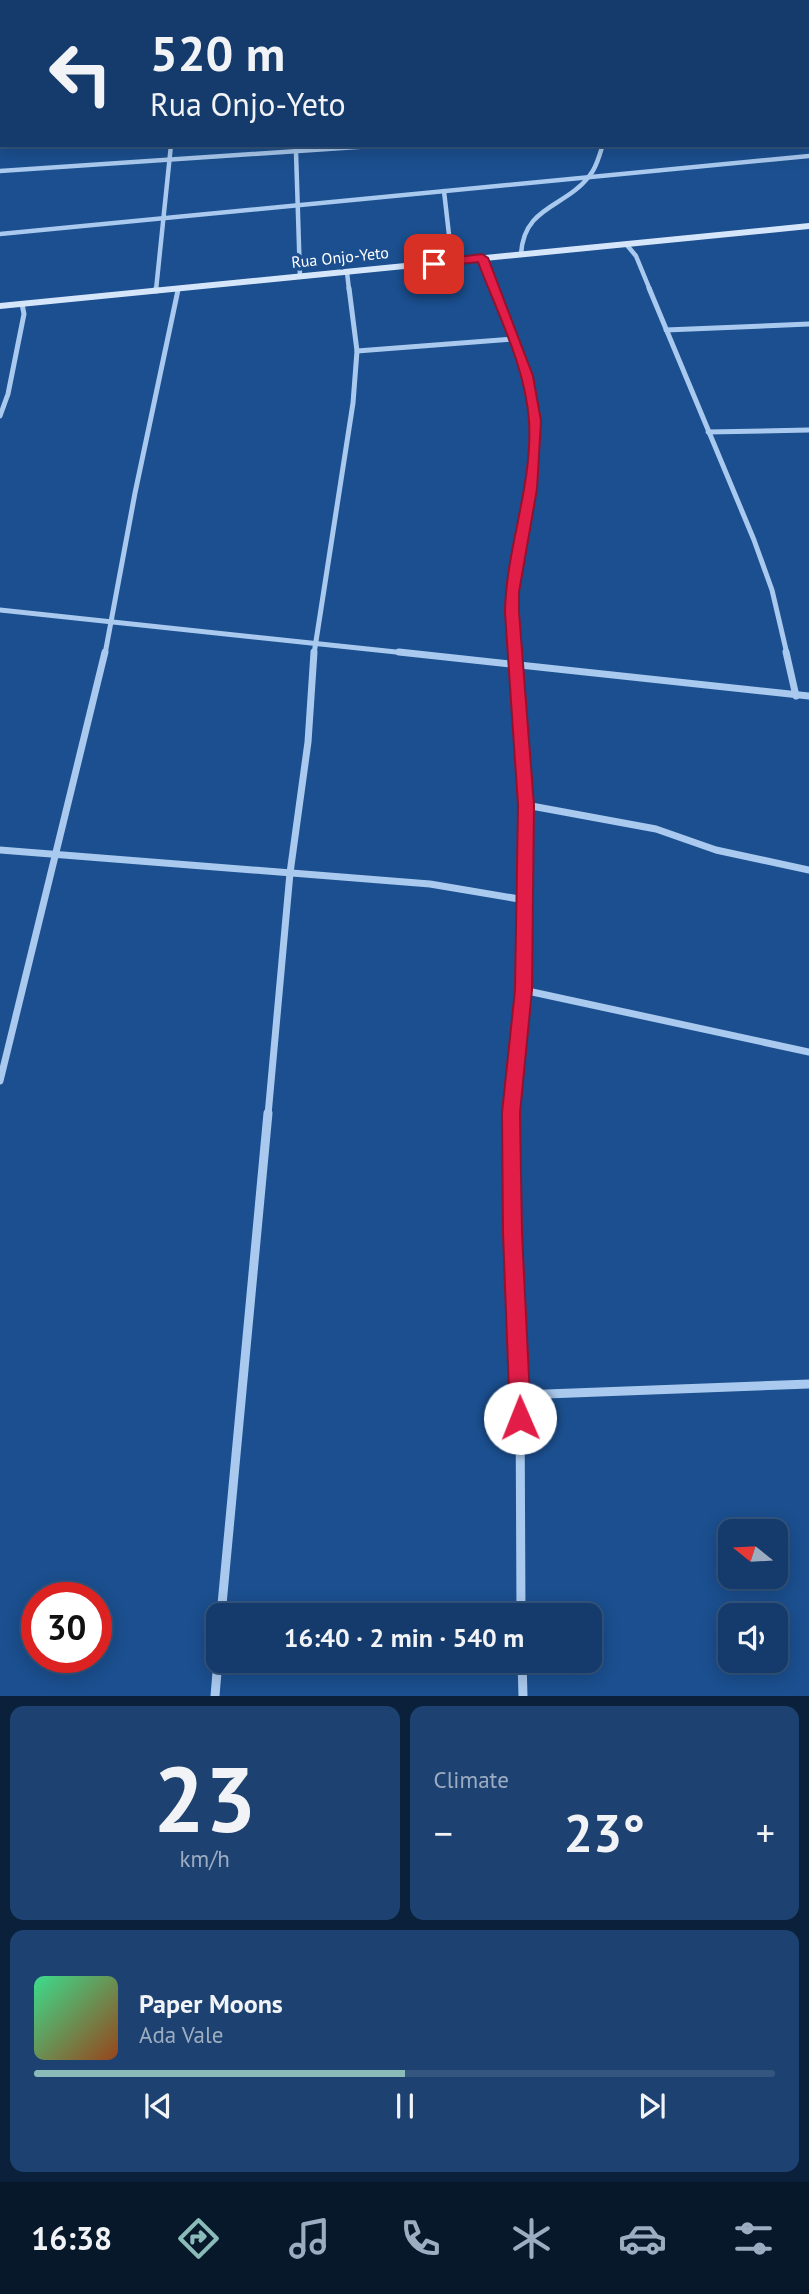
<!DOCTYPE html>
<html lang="en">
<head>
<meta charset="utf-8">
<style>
  :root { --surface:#143b6b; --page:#1d4271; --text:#f1f3f6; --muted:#9dadc1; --line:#33557e; --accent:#8bbbb9 }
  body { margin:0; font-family:"PT Sans",sans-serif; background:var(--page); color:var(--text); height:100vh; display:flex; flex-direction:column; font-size:26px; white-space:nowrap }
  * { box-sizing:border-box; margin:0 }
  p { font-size:23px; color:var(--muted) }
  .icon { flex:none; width:38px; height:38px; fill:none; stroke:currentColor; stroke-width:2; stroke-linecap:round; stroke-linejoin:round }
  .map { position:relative; height:1696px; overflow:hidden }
  .panel { display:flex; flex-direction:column; gap:10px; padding:10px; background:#0b203b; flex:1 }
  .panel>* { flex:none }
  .top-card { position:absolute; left:0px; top:0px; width:810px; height:147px; box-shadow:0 4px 18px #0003,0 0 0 2px var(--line); background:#143b6b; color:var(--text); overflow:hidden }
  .needle { width:46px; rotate:288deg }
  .tools { position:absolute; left:718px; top:1519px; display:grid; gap:14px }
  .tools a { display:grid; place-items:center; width:70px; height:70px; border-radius:14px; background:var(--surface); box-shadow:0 4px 18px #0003,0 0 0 2px var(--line); font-size:35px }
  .speed { position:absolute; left:21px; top:1582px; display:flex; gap:14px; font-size:35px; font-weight:700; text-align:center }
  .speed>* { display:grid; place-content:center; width:91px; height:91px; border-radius:50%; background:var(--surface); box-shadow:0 4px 18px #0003,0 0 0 2px var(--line); line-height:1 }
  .speed .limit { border:10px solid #d22; background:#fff; color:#111 }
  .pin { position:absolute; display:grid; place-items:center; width:60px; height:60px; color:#fff; margin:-30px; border-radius:14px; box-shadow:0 4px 10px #0006 }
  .me { position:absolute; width:77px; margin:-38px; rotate:359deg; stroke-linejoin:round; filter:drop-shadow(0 0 5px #0008) }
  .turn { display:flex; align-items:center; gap:24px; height:147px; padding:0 35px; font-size:32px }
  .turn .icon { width:91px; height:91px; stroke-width:2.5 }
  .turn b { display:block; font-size:49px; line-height:60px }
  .big { font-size:52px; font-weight:700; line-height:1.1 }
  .panel .widget { flex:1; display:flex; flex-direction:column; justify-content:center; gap:10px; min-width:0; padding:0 24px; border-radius:14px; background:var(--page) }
  .panel .dial { align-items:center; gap:0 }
  .dial b { font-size:91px; line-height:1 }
  .song { display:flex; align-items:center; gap:21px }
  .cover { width:84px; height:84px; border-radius:10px; background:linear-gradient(135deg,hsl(150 70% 55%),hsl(20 70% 35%)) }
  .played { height:7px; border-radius:4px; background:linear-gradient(90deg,var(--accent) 50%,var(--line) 50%) }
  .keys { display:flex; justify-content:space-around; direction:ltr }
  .heat { display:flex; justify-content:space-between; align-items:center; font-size:38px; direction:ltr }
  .panel .tiles { flex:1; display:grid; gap:10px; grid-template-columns:1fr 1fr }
  .widget:last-child { grid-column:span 2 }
  .trip { position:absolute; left:206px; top:1603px; width:396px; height:70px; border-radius:14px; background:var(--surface); box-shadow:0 4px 18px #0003,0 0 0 2px var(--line); font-weight:700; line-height:70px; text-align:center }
  .menu { display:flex; height:112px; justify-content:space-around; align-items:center; background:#08182b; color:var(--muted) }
  .menu .icon { width:49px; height:49px }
  .menu .current { color:var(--accent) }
  .menu b { font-size:32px; color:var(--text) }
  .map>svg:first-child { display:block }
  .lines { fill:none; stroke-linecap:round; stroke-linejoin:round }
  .minor-far3 { stroke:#a9c9ee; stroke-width:4.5 }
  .minor-far2 { stroke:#a9c9ee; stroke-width:5 }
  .minor-far1 { stroke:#a9c9ee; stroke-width:7 }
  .minor { stroke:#a9c9ee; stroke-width:9 }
  .secondary { fill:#d6e6fa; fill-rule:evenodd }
  .route { fill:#e11d48; stroke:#92132f; stroke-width:2 }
  .labels { text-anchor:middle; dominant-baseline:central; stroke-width:7; stroke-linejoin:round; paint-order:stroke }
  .far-street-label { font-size:16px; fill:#fff; stroke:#1b4f8f }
</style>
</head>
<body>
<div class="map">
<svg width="809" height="1696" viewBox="0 0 809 1696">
  <rect width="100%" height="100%" fill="#1b4f8f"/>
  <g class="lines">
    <g class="minor-far3">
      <path d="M58,2L61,0"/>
      <path d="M139,2L142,0"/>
      <path d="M598,2L600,0"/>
      <path d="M732,2L734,0"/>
      <path d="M798,2L809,1"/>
      <path d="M296,152L300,277"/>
      <path d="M0,171L387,145"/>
      <path d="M444,191L452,261"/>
      <path d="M0,234L809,156"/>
      <path d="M626,244L636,256L650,290"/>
      <path d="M521,254C524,205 566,208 590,175C597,167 599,155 603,145"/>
      <path d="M482,258L494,290"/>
      <path d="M347,272L349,290"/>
      <path d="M156,290L171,145"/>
    </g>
    <g class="minor-far2">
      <path d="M493,288C510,330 531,374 535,420C541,499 501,575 515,654"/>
      <path d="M649,288L754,540L772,590L787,654"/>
      <path d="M156,291V288"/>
      <path d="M666,330L809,324"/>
      <path d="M357,351L512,339"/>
      <path d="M0,416L8,394L24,314L22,304"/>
      <path d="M708,432L809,430"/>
      <path d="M0,610L415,654"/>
      <path d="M105,654L135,493L178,290"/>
      <path d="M314,654L353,403L357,351L349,288"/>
    </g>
    <g class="minor-far1">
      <path d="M399,652L809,696"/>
      <path d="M786,652L796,696"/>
      <path d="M526,805L656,829L716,850L809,870"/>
      <path d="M0,850L430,884L525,900"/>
      <path d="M523,990L809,1052"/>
      <path d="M0,1081L105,652"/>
      <path d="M268,1115L290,873L308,742L314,652"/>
      <path d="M511,1115L523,990L526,805L514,652"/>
    </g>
    <g class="minor">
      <path d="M511,1113L512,1233L520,1395L521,1615"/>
      <path d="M520,1395L809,1384"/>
      <path d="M221,1615L268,1113"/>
      <path d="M522,1661L523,1696"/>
      <path d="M215,1696L219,1648"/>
    </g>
    <g class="secondary">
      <path d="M89,0H98L88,2Z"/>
      <path d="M0,61H2L0,67Z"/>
      <path d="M809,223V229L0,309V303Z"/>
    </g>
  </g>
  <path class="route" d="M482,254L488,258L533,376L541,421L537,489L519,592V612L534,805L532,990L520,1113L522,1233L531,1418L528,1424L520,1427L513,1424L510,1418L503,1233L502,1113L515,990L518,805L505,612C506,548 533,485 529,420C525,366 497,312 478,262L434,267L429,264L434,260Z"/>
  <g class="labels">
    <g class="far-street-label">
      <text transform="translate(340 257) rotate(-6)">Rua Onjo-Yeto</text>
    </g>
  </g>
</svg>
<div class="tools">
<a><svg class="needle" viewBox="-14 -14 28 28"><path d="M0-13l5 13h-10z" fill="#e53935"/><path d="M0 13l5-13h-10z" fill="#9dadc1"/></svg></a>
<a><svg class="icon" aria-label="sound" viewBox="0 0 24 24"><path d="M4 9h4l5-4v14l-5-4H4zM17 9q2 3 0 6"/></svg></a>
</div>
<div class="speed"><div class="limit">30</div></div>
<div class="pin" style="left:434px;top:264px;background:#d93025"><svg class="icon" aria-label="arrive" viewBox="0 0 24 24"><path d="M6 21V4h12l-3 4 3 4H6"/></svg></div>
<svg class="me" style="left:520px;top:1418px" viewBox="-20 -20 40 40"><circle r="19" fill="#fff"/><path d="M0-13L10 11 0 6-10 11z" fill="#e11d48"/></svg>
<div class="trip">16:40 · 2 min · 540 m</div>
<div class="top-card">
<div class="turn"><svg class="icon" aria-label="left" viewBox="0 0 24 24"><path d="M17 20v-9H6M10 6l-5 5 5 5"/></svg><div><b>520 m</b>Rua Onjo-Yeto</div></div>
</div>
</div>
<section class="panel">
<div class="tiles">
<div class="widget dial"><b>23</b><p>km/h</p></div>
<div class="widget"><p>Climate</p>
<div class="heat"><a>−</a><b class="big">23°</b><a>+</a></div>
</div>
<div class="widget">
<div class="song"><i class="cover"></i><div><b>Paper Moons</b><p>Ada Vale</p></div></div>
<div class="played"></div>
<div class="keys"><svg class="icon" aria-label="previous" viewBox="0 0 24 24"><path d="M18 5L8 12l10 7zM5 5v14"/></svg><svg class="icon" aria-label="pause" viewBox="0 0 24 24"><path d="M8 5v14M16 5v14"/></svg><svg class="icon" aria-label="next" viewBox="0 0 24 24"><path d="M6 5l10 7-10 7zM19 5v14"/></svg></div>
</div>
</div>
</section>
<nav class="menu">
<b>16:38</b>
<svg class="icon current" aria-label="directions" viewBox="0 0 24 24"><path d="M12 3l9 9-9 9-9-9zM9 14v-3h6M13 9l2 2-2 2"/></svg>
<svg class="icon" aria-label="music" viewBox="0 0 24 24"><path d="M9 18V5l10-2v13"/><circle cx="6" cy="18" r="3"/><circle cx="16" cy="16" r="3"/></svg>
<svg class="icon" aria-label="phone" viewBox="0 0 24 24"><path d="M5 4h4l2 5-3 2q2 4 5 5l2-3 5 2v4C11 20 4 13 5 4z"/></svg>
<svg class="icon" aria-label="climate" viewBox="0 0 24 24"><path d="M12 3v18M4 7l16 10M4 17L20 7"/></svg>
<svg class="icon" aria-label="car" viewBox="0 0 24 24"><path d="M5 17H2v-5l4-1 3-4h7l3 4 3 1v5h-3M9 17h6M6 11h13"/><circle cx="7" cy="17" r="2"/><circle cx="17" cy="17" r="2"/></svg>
<svg class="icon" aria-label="filters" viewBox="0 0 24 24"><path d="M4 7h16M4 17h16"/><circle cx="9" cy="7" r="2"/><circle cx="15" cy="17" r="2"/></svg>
</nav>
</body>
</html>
